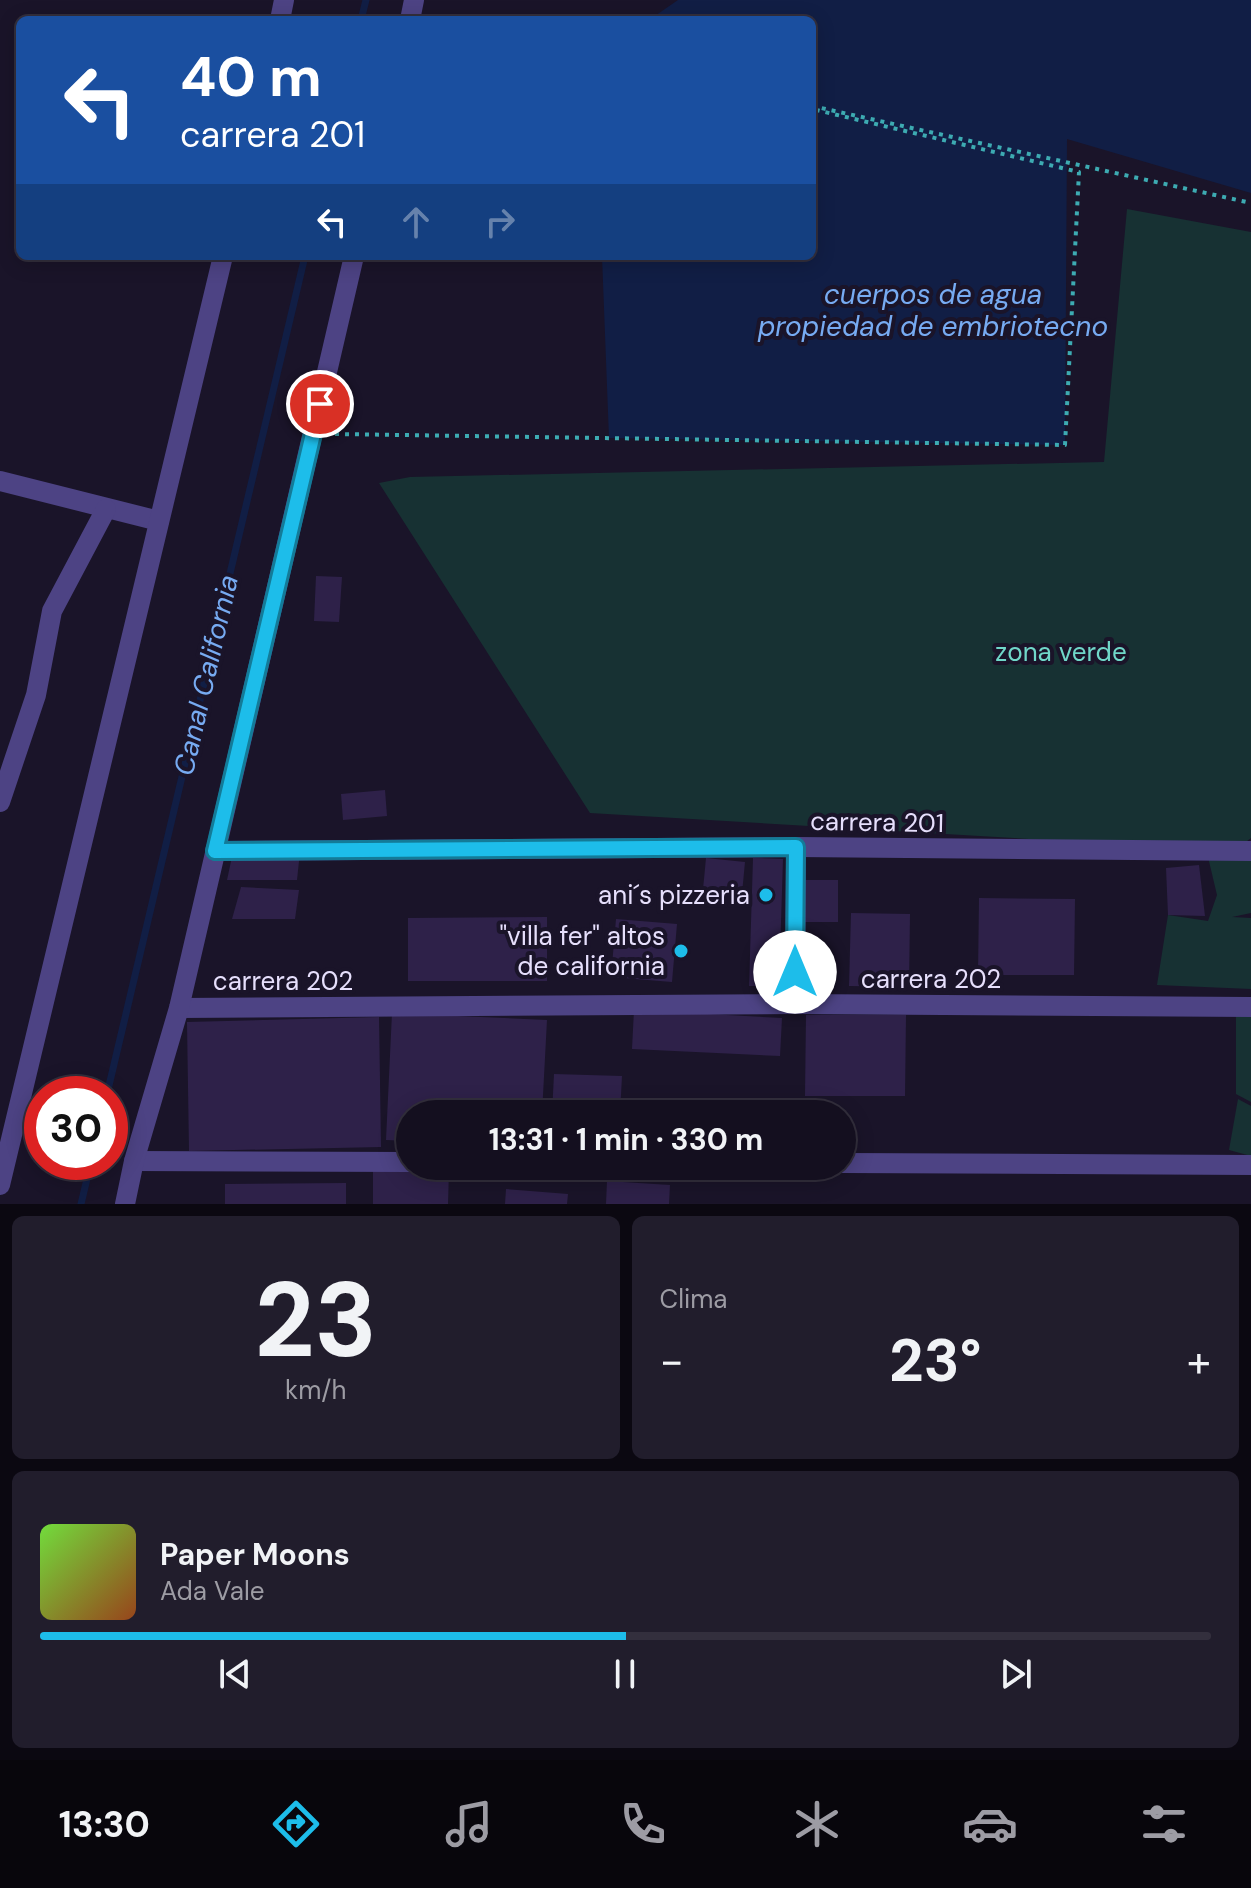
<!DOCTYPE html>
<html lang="es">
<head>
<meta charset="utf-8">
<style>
  :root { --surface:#140f1f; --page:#211d2c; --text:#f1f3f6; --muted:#9d9ca4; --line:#332f3d; --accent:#1dbdea }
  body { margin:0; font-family:"DM Sans",sans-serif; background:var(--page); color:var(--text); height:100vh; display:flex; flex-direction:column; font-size:30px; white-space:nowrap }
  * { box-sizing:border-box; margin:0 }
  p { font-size:26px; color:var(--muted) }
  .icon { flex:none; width:44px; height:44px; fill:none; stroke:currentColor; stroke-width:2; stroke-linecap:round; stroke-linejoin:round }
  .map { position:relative; height:1204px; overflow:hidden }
  .sheet { display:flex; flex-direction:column; gap:12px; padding:12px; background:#0b0811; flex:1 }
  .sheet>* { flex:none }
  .hud { position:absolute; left:16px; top:16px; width:800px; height:244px; border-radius:12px; box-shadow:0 4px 20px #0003,0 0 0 2px var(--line); background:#1a4fa0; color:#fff; overflow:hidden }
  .speed { position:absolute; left:24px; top:1076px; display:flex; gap:16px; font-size:40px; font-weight:700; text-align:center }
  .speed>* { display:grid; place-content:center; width:104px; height:104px; border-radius:50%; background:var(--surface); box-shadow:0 4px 20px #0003,0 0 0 2px var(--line); line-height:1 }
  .speed .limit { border:12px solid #d22; background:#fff; color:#111 }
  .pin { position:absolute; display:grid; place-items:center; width:68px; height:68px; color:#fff; margin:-34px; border:4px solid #fff; border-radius:50%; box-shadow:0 2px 8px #0007 }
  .me { position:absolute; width:88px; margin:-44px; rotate:0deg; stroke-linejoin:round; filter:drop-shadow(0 0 6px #0008) }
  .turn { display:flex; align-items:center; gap:28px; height:168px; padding:0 32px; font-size:36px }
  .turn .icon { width:104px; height:104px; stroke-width:2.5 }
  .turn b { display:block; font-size:56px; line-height:68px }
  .lanes { display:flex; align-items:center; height:76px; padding:0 32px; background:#0003; justify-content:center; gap:40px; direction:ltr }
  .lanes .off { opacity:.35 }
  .big { font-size:60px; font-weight:700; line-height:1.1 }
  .sheet .widget { flex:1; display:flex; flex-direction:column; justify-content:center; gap:12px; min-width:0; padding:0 28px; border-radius:12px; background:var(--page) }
  .sheet .dial { align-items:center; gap:0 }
  .dial b { font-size:104px; line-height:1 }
  .song { display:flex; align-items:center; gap:24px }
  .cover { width:96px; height:96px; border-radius:12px; background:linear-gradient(135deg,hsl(100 70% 55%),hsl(20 70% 35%)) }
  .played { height:8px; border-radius:4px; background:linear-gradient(90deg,var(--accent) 50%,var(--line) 50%) }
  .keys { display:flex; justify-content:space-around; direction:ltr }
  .heat { display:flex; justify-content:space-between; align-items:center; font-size:44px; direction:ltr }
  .sheet .tiles { flex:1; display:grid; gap:12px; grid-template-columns:1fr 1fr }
  .widget:last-child { grid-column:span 2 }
  .trip { position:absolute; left:396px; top:1100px; width:460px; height:80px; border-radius:40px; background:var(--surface); box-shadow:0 4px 20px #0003,0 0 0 2px var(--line); font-weight:700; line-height:80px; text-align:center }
  .tab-bar { display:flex; height:128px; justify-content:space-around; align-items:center; background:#08060c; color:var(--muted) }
  .tab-bar .icon { width:56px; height:56px }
  .tab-bar .selected { color:var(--accent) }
  .tab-bar b { font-size:36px; color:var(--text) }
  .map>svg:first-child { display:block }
  .green { fill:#173133 }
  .water { fill:#111e45 }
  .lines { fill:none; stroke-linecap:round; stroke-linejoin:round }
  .stream { stroke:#111e45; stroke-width:7 }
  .building { fill:#2e2149 }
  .path { stroke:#3dabb2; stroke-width:4; stroke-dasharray:4 6; stroke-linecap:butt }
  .minor { stroke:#4d4384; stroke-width:20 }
  .route-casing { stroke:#137b98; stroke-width:20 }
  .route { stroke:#1dbdea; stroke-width:14 }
  .poi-dot { fill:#1dbdea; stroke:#1a1429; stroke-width:3 }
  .labels { text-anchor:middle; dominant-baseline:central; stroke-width:8; stroke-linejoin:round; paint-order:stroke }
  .park-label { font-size:26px; fill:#70d7c9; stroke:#1a1429 }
  .street-label { font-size:26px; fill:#e6dffc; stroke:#1a1429 }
  .poi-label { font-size:26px; fill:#e6dffc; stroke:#1a1429; text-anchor:end }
  .water-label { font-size:28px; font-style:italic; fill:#77abf2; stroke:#1a1429 }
</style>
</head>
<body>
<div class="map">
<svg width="1251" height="1204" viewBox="0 0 1251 1204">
  <rect width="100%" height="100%" fill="#1a1429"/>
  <g class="green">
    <path d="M1127,209L1251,232V838L1234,851L590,813L379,483L410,477L1104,462Z"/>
    <path d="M1208,857L1251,859V913L1232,917L1251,918V989L1157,985L1168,915L1208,921L1217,895Z"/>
    <path d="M1236,1014L1251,1015V1102L1236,1094Z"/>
    <path d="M1238,1099L1251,1106V1156L1229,1150Z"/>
  </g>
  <path class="water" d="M678,0H1251V193L1067,139L1065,445L609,438L602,256H812V20H649Z"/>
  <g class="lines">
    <g class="stream">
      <path d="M361,20L366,0"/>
      <path d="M107,1094L305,256"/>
      <path d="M81,1204L91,1162"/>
    </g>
  </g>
  <g class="building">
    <path d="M316,576L342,577L339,622L314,621Z"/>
    <path d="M385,790L387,816L343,820L341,794Z"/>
    <path d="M233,852H300L297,880H227Z"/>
    <path d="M706,858L745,862L741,904L702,900Z"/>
    <path d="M753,858L783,859L779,986H749Z"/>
    <path d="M1199,865L1205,916L1168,915L1166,868Z"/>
    <rect x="803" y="880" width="35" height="42"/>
    <path d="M241,887L299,890L295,919H232Z"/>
    <path d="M979,898L1075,899L1074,975H978Z"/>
    <path d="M851,913L910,914L909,987L849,986Z"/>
    <path d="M547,917V981H408V918Z"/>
    <path d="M616,919L677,924L672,982L611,977Z"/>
    <path d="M634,1010L782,1018L780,1056L632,1049Z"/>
    <path d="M392,1013L547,1020L542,1114H410V1141L386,1140Z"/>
    <path d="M806,1015H906L905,1096H805Z"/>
    <path d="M379,1017L381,1147L189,1151L187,1022Z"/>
    <path d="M554,1074L622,1076L620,1114H552Z"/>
    <path d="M373,1169L449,1170L448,1204H373Z"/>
    <path d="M607,1181L670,1185L669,1204H606Z"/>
    <path d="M346,1183V1204H225V1184Z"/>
    <path d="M506,1189L568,1194L567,1204H505Z"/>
  </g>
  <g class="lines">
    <g class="path">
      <path d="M812,106L1251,203"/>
      <path d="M335,434L1065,445L1079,172L812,109"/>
    </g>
    <g class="minor">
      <path d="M280,20L284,0"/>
      <path d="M410,20L414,0"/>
      <path d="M0,481L159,521"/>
      <path d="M0,802L36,695L52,611L106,509"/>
      <path d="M215,851L796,847L1251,851"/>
      <path d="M795,1004L796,847"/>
      <path d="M179,1008L795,1004L1251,1007"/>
      <path d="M134,1161L410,1162"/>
      <path d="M842,1163L1251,1165"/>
      <path d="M0,1185L223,256"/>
      <path d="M125,1204L134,1161L179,1008L354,256"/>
    </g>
  </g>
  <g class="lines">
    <defs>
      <path id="route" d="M320,404L215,851L796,847L795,972"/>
    </defs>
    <use href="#route" class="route-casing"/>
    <use href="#route" class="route"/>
  </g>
  <g class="poi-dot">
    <circle cx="766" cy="895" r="8"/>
    <circle cx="681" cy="951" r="8"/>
  </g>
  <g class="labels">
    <g class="park-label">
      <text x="1061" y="652">zona verde</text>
    </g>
    <g class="street-label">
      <text transform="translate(877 822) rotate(1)">carrera 201</text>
      <text x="931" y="979">carrera 202</text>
      <text x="283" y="981">carrera 202</text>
    </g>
    <g class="poi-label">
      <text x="750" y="895">ani´s pizzeria</text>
      <text x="665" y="936">"villa fer" altos<tspan x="665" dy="30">de california</tspan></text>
    </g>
    <g class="water-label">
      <text x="933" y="294">cuerpos de agua<tspan x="933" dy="32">propiedad de embriotecno</tspan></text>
      <text transform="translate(206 675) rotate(-77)">Canal California</text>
    </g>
  </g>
</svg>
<div class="speed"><div class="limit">30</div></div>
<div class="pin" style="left:320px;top:404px;background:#d93025"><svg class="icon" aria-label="arrive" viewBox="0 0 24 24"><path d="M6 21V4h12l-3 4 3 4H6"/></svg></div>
<svg class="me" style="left:795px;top:972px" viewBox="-20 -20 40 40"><circle r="19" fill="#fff"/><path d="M0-13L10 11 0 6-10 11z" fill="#1dbdea"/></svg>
<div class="trip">13:31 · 1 min · 330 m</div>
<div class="hud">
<div class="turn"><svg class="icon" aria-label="left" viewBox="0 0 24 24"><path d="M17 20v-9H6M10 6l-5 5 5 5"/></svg><div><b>40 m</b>carrera 201</div></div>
<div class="lanes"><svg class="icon" aria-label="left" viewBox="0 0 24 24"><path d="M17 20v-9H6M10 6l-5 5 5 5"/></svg><svg class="icon off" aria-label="ahead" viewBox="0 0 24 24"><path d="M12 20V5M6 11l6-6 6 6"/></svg><svg class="icon off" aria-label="right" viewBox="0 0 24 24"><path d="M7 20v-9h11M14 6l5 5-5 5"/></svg></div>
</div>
</div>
<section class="sheet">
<div class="tiles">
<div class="widget dial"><b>23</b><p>km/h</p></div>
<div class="widget"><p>Clima</p>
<div class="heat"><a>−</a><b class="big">23°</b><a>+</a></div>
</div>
<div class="widget">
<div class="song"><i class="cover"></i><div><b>Paper Moons</b><p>Ada Vale</p></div></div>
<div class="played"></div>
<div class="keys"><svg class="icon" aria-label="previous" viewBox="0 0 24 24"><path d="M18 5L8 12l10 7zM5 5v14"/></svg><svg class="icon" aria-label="pause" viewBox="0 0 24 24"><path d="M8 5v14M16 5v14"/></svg><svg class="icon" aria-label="next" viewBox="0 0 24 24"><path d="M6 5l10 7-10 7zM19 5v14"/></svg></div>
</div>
</div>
</section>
<nav class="tab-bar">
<b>13:30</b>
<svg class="icon selected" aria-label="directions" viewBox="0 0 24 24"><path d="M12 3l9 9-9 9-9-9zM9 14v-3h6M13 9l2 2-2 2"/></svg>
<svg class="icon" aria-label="music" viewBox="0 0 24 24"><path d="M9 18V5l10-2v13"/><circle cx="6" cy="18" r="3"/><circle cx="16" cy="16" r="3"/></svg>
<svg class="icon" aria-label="phone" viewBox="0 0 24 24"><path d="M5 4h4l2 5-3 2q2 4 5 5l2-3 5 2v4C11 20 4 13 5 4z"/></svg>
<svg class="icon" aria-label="climate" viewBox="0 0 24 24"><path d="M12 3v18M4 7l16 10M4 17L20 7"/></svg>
<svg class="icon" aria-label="car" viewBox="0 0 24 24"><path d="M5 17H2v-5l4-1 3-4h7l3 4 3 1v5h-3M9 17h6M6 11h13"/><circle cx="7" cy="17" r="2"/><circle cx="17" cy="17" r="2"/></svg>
<svg class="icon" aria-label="filters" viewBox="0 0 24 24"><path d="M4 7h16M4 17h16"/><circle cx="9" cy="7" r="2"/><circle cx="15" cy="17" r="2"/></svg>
</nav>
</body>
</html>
